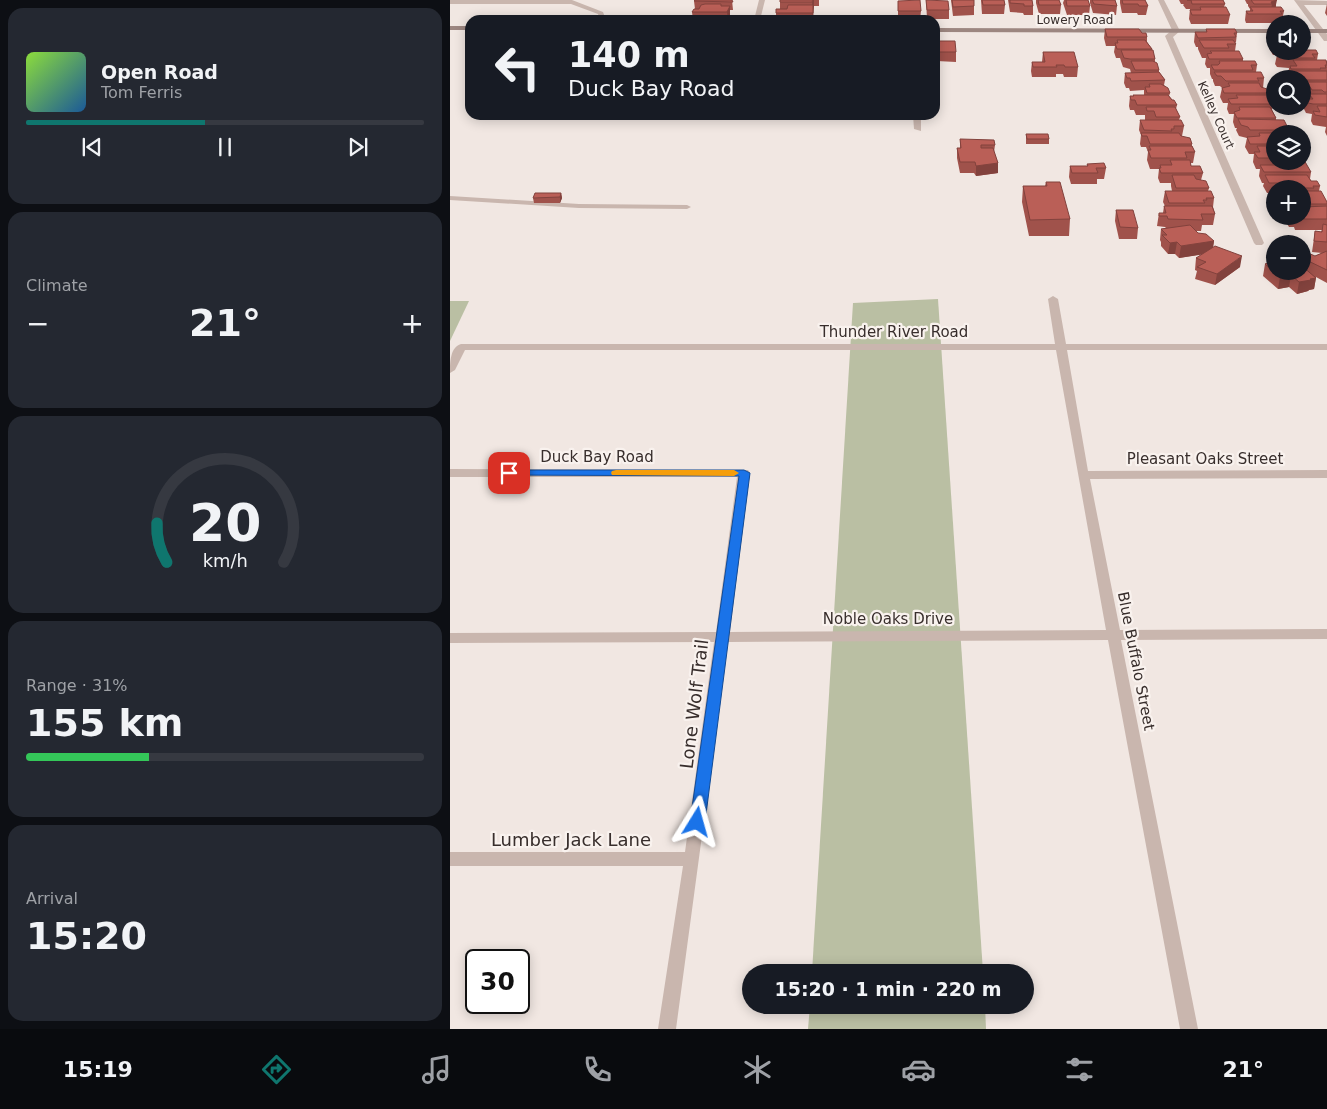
<!DOCTYPE html>
<html lang="en">
<head>
<meta charset="utf-8">
<style>
  :root { --surface:#171b24; --page:#242831; --text:#f1f3f6; --muted:#9ea1a6; --line:#363941; --accent:#0f766e }
  body { margin:0; font-family:"DejaVu Sans",sans-serif; background:var(--page); color:var(--text); height:100vh; display:flex; flex-direction:column; font-size:19px; white-space:nowrap }
  * { box-sizing:border-box; margin:0 }
  p { font-size:16px; color:var(--muted) }
  .icon { flex:none; width:28px; height:28px; fill:none; stroke:currentColor; stroke-width:2; stroke-linecap:round; stroke-linejoin:round }
  .map { position:relative; flex:1; overflow:hidden }
  .drawer { display:flex; flex-direction:column; gap:8px; padding:8px; background:#0d0f14; width:450px }
  .drawer>* { flex:none }
  .banner { position:absolute; left:15px; top:15px; width:475px; height:105px; border-radius:15px; box-shadow:0 2px 12px #0003; background:#171b24; color:var(--text); overflow:hidden }
  .controls { position:absolute; left:816px; top:15px; display:grid; gap:10px }
  .controls a { display:grid; place-items:center; width:45px; height:45px; border-radius:50%; background:var(--surface); box-shadow:0 2px 12px #0003; font-size:25px }
  .speed { position:absolute; left:15px; top:949px; display:flex; gap:10px; font-size:25px; font-weight:700; text-align:center }
  .speed>* { display:grid; place-content:center; width:65px; height:65px; border-radius:50%; background:var(--surface); box-shadow:0 2px 12px #0003; line-height:1 }
  .speed .limit { border:2px solid #111; border-radius:8px; background:#fff; color:#111 }
  .pin { position:absolute; display:grid; place-items:center; width:42px; height:42px; color:#fff; margin:-21px; border-radius:10px; box-shadow:0 2px 8px #0006 }
  .me { position:absolute; width:55px; margin:-28px; rotate:8deg; stroke-linejoin:round; filter:drop-shadow(0 0 4px #0008) }
  .turn { display:flex; align-items:center; gap:18px; height:105px; padding:0 20px; font-size:22px }
  .turn .icon { width:65px; height:65px; stroke-width:2.5 }
  .turn b { display:block; font-size:35px; line-height:42px }
  .big { font-size:38px; font-weight:700; line-height:1.1 }
  .drawer .card { flex:1; display:flex; flex-direction:column; justify-content:center; gap:8px; min-width:0; padding:0 18px; border-radius:15px; background:var(--page) }
  .drawer .dial { align-items:center; gap:0 }
  .dial svg { height:130px; overflow:visible; fill:none; stroke:var(--line); stroke-width:7; stroke-linecap:round; text-anchor:middle }
  .dial text { fill:var(--text); stroke:none }
  .song { display:flex; align-items:center; gap:15px }
  .cover { width:60px; height:60px; border-radius:8px; background:linear-gradient(135deg,hsl(90 70% 55%),hsl(210 70% 35%)) }
  .played { height:5px; border-radius:2px; background:linear-gradient(90deg,var(--accent) 45%,var(--line) 45%) }
  .keys { display:flex; justify-content:space-around; direction:ltr }
  .heat { display:flex; justify-content:space-between; align-items:center; font-size:28px; direction:ltr }
  .charge { height:8px; border-radius:4px; background:linear-gradient(90deg,#34c759 31%,var(--line) 0) }
  .trip { position:absolute; left:292px; top:964px; width:292px; height:50px; border-radius:25px; background:var(--surface); box-shadow:0 2px 12px #0003; font-weight:700; line-height:50px; text-align:center }
  .dock { display:flex; height:80px; justify-content:space-around; align-items:center; background:#090b0e; color:var(--muted) }
  .dock .icon { width:35px; height:35px }
  .dock .on { color:var(--accent) }
  .dock b { font-size:22px; color:var(--text) }
  main { display:flex; flex:1; min-height:0 }
  .map>svg:first-child { display:block }
  .green { fill:#babfa3 }
  .lines { fill:none; stroke-linecap:round; stroke-linejoin:round }
  .lane { fill:#c9b6ae; fill-rule:evenodd }
  .street { fill:#c9b6ae; fill-rule:evenodd }
  .secondary { fill:#9c8680; fill-rule:evenodd }
  .wall { fill:#a0524b }
  .shaded-wall { fill:#82423d }
  .building { fill:#ba5f57; stroke:#82423d }
  .route { fill:#1a73e8; stroke:#114b97 }
  .slow { fill:#f59e0b }
  .labels { text-anchor:middle; dominant-baseline:central; stroke-width:4.5; stroke-linejoin:round; paint-order:stroke }
  .far-street-label { font-size:12px; fill:#382e2c; stroke:#f9f2ee }
  .street-label { font-size:15px; fill:#382e2c; stroke:#f9f2ee }
  .near-street-label { font-size:18px; fill:#382e2c; stroke:#f9f2ee }
</style>
</head>
<body>
<main>
<section class="drawer">
<div class="card">
<div class="song"><i class="cover"></i><div><b>Open Road</b><p>Tom Ferris</p></div></div>
<div class="played"></div>
<div class="keys"><svg class="icon" aria-label="previous" viewBox="0 0 24 24"><path d="M18 5L8 12l10 7zM5 5v14"/></svg><svg class="icon" aria-label="pause" viewBox="0 0 24 24"><path d="M8 5v14M16 5v14"/></svg><svg class="icon" aria-label="next" viewBox="0 0 24 24"><path d="M6 5l10 7-10 7zM19 5v14"/></svg></div>
</div>
<div class="card"><p>Climate</p>
<div class="heat"><a>−</a><b class="big">21°</b><a>+</a></div>
</div>
<div class="card dial"><svg viewBox="0 0 100 80">
<path d="M14 69A42 42 0 1 1 86 69"/>
<path d="M14 69A42 42 0 0 1 8 45" stroke="#0f766e"/>
<text x="50" y="56" font-size="32" font-weight="700">20</text>
<text x="50" y="72" font-size="11">km/h</text>
</svg></div>
<div class="card"><p>Range · 31%</p><b class="big">155 km</b><div class="charge"></div></div>
<div class="card"><p>Arrival</p><b class="big">15:20</b></div>
</section>
<div class="map">
<svg width="877" height="1029" viewBox="0 0 877 1029">
  <rect width="100%" height="100%" fill="#f1e7e2"/>
  <g class="green">
    <path d="M488,299L533,972H362L403,303Z"/>
    <path d="M0,301H19L0,341Z"/>
    <path d="M360,1005H535L536,1029H358Z"/>
  </g>
  <g class="lines">
    <g class="lane">
      <path d="M0,0H122L153,12L156,20H150L148,14L121,4H0Z"/>
      <path d="M463,115H471V131L464,129Z"/>
      <path d="M0,196L129,204L237,205L241,207L237,209L129,208L0,200Z"/>
    </g>
    <g class="street">
      <path d="M309,0H315L310,20H304Z"/>
      <path d="M708,0H714L730,31L723,37L814,243L812,245H806L804,243L715,36L722,30Z"/>
      <path d="M844,0L877,1V5H854L877,34V41H874Z"/>
      <path d="M603,296L608,299L616,344H877V350H617L638,471L877,470V478L640,479L670,630L877,629V639L671,640L748,1029H730L658,640L278,642L226,1029H208L233,866H0V852H235L264,642L0,643V633L266,632L287,477H0V469L298,470L300,473L280,632L656,630L606,350H15L5,370L0,373C0,363 0,347 11,344H605L598,299Z"/>
    </g>
    <g class="secondary">
      <rect x="0" y="26" width="20" height="4"/>
      <path d="M485,28L825,29V33L485,32Z"/>
      <rect x="852" y="29" width="25" height="4"/>
    </g>
  </g>
  <g class="wall">
    <path d="M282,0L283,10H280V15L278,20H243L242,12L245,9L244,1Z"/>
    <path d="M330,0H369V6H364L363,8V20H326V13L330,9Z"/>
    <path d="M476,0L499,10V19H477Z"/>
    <path d="M501,0H524V15L503,16Z"/>
    <path d="M531,0H554L555,5L554,14H532Z"/>
    <path d="M558,0H582L583,6V15H574L573,13L560,12Z"/>
    <path d="M586,0H609L611,5L610,14H589L586,3Z"/>
    <path d="M614,0H638L640,6L639,15H617L613,3Z"/>
    <path d="M640,0H665L667,6L666,15L643,13L640,3Z"/>
    <path d="M670,0H695L698,6L696,15H688L687,13H672L670,3Z"/>
    <path d="M729,0H773L775,4L774,7L780,15L778,24H741L739,19L740,9H736L733,5L734,4H731Z"/>
    <path d="M795,0H826V7L834,11L832,20H831L830,23H796L795,20L796,11H800V9L798,6V4H797Z"/>
    <path d="M448,1L471,11L470,20H448Z"/>
    <path d="M877,4V16L875,13Z"/>
    <path d="M655,29L692,33L697,37V42L702,49L705,59V62L709,70V72L715,80L714,85L720,93L719,96L727,105L726,109L730,117L729,120L734,126L732,136H730L742,144V146L745,152L743,163H741V166L753,173L751,180L759,188L758,191L764,198L763,207L765,214L763,225H752L751,231H746L748,233L764,241L763,247L790,267L765,285L745,279L747,271L745,270L746,258L753,254L729,258L725,254H718L711,246V242L710,240L711,229L716,228L715,227L707,226L709,213H713L714,206H715L713,202L715,191H722L721,186V183H710L708,178L709,169H700L697,160L698,152L696,147H691L690,144L691,135L689,130L690,120H695V115H686L684,110H680L679,106L680,96H683V95H694V90L680,91L679,88H676L674,83L675,73H681L680,69L673,67L670,58H666L664,52L665,46H656L654,38Z"/>
    <path d="M756,29L787,33L786,42L785,43L786,44L785,51L793,59V61L807,65L806,72L814,78L813,88L819,93V97L823,104L822,110L826,118V120L839,130V133L825,134V161L861,172L860,179L861,181L870,186L869,191L877,202V283L866,277L864,289L859,290L858,291L847,294L839,287L828,289L813,276L815,264L822,262L823,257H825V271H852V256H865L872,253L862,252L865,231L871,232L872,230H845L844,227H839L833,217V216H852V189H825V193H817L813,186L814,183H812L809,176L810,169H806L803,162L804,154H799L795,147L797,138L789,136L786,130L787,128H785L783,122L784,114H779L777,109L778,103H773L770,97L772,88L770,86H765L763,81V79H762L760,74V68H757L755,64L756,58H752L748,49V47H746L744,42L745,32H756Z"/>
    <path d="M818,29H825V51H852V43L855,48L854,50L868,54L867,60L877,61V136L875,132L876,127L863,125L861,121L862,114L856,113L854,109L856,99H858L859,98L855,92V90H852V79H839L838,76L839,68L827,67L825,64L827,55H823L819,48L820,44L816,38Z"/>
    <path d="M485,41L506,52V62L487,61V58H485Z"/>
    <path d="M593,52L628,67L627,77H614L613,74H606V77H582L581,71L582,62H592Z"/>
    <path d="M576,134L599,139V144H576Z"/>
    <path d="M510,139L545,145L544,152L548,163V173L526,176L524,173H510L507,158V148H510Z"/>
    <path d="M637,164L656,168L654,179H647V184H621L619,177L620,166H637Z"/>
    <path d="M596,182L620,219L619,236H579L572,202L573,186H595Z"/>
    <path d="M111,193L112,198L110,203H84L83,198Z"/>
    <path d="M666,210L688,228L687,239H669L665,221Z"/>
  </g>
  <g class="shaded-wall">
    <path d="M363,0H364V6L363,20L362,2Z"/>
    <path d="M827,0L825,9L821,10L822,4L821,2Z"/>
    <path d="M280,6V15L278,20L277,12Z"/>
    <path d="M548,163V173L526,176V166Z"/>
    <path d="M111,193L112,198L110,203V197Z"/>
    <path d="M764,241L762,253L729,258L731,246Z"/>
    <path d="M727,242L725,254H718L720,243Z"/>
    <path d="M792,256L790,267L765,285L767,274Z"/>
    <path d="M841,275L839,287L828,289L830,277Z"/>
    <path d="M866,278L864,289L859,290L858,291L847,294L849,282Z"/>
  </g>
  <g class="building">
    <path d="M245,0H282L283,2L244,1Z"/>
    <path d="M330,0H363L362,2H330Z"/>
    <path d="M470,0L471,11H448V1Z"/>
    <path d="M476,0L498,1L499,10H477Z"/>
    <path d="M502,0H524V6L503,7Z"/>
    <path d="M532,0H554L555,5H533Z"/>
    <path d="M560,0H582L583,6H574V4L560,3Z"/>
    <path d="M588,0H609L611,5H589Z"/>
    <path d="M616,0H638L640,6H617Z"/>
    <path d="M642,0H665L667,6L644,4Z"/>
    <path d="M672,0H695L698,6H689L688,4H673Z"/>
    <path d="M737,0H773L775,4H742L741,0Z"/>
    <path d="M801,0H827L821,2L822,4H804Z"/>
    <path d="M255,4H271V6H280L277,12H242L244,9H249L251,5Z"/>
    <path d="M338,5H363V13H326V9H337Z"/>
    <path d="M750,7H776L780,15H742L740,10H751Z"/>
    <path d="M800,7H831L834,11H830L832,14H798L796,11H803Z"/>
    <path d="M655,29H689L692,33H696L697,37H657Z"/>
    <path d="M756,29H785L787,33H784L786,37L748,38L745,32H757Z"/>
    <path d="M818,29H825V38H823Z"/>
    <path d="M820,39H825V46Z"/>
    <path d="M667,40H695L702,49H667L665,43H668Z"/>
    <path d="M749,40H783L786,44H777L779,48H754Z"/>
    <path d="M485,41H505L506,52H487V49H485Z"/>
    <path d="M671,50H703L705,59H680L674,58Z"/>
    <path d="M852,50H866L868,54H862L865,58H836L829,57L827,54H834L832,51H852Z"/>
    <path d="M760,51H789L793,59H759L757,54L762,53Z"/>
    <path d="M593,52H624L628,67H615L614,65H606L607,67H583L582,62H595Z"/>
    <path d="M843,60H876L877,65H875L876,68H870L871,69H841L840,66H847Z"/>
    <path d="M681,61H703L707,63L709,70H685Z"/>
    <path d="M769,61H805L807,65H801L803,70H764L761,65H768L770,63Z"/>
    <path d="M844,71H877V80H852V79H842L840,76H847Z"/>
    <path d="M709,72L715,80L681,81L680,78H677L675,73Z"/>
    <path d="M764,72H811L814,78H807L809,81H776L771,76H767Z"/>
    <path d="M857,82H877V92H874L872,90H862Z"/>
    <path d="M778,83H809L811,87L817,89L819,93H774L772,88L780,86Z"/>
    <path d="M699,84H711L718,88L720,93H697L695,87H700Z"/>
    <path d="M859,94H877V104H863L858,103L856,99H863Z"/>
    <path d="M683,95H718L722,100H724L727,105H687L685,100H681L680,96H684Z"/>
    <path d="M786,95H818L823,104H781L778,99L788,98Z"/>
    <path d="M867,106H877V117L865,115L863,111L870,112Z"/>
    <path d="M696,107H725L730,117H706L704,111H697Z"/>
    <path d="M789,107H820L826,118H787L784,112L790,110Z"/>
    <path d="M788,119L834,120L839,130H800L798,127L791,125Z"/>
    <path d="M690,120H731L734,126H724V129H721L722,131L694,130Z"/>
    <path d="M691,133H729L731,136L740,138L742,144H700L697,136H692Z"/>
    <path d="M809,133H839L840,134H825V144H800L797,137L810,136Z"/>
    <path d="M576,134H598L599,139H577Z"/>
    <path d="M510,139L544,140L545,145H531V148H543L548,163L526,166L525,162H510L507,148H511Z"/>
    <path d="M699,146H742L745,152H735L737,158H701L698,150H701Z"/>
    <path d="M807,146H825V158H808L804,152H810Z"/>
    <path d="M720,160H740L741,166H750L753,173H711L709,168H711L710,165H722Z"/>
    <path d="M852,160H854L861,172H814L810,165H826L822,161H852Z"/>
    <path d="M654,163L656,168H646L648,173H622L620,166H638L637,164Z"/>
    <path d="M722,175H744L746,179L756,181L759,188H726Z"/>
    <path d="M815,175H857L861,181H867L870,186H863L864,188H836L832,183H819Z"/>
    <path d="M596,182H610L620,219L580,220L573,186H597Z"/>
    <path d="M715,191H761L764,198H756L757,200H753L755,203H719Z"/>
    <path d="M852,191H871L877,202V204H852Z"/>
    <path d="M85,193H111L110,197L83,198Z"/>
    <path d="M714,206H762L765,214H751L753,220L718,219L717,216H709V213H716Z"/>
    <path d="M877,206V219H848L846,216H852V207Z"/>
    <path d="M666,210H683L688,228L670,227Z"/>
    <path d="M873,224L877,225V242L864,241L865,231L872,232Z"/>
    <path d="M740,225L748,233L756,234L764,241L731,246L727,242L720,243L712,235H717L711,229Z"/>
    <path d="M765,246L792,256L767,274L747,267L756,262L746,258Z"/>
    <path d="M877,251V270L852,258V256L858,253L865,256Z"/>
    <path d="M825,260V271H852V266L866,278L860,279L861,280L849,282L841,275L830,277L815,264Z"/>
  </g>
  <path class="route" d="M59,470H294L300,473L255,822L252,826L247,828L242,826L240,822L289,476L55,475L53,473L55,471Z"/>
  <path class="slow" d="M166,470H284L289,473L284,476L162,475L161,473L162,471Z"/>
  <g class="labels">
    <g class="far-street-label">
      <text x="625" y="20">Lowery Road</text>
      <text transform="translate(766 115) rotate(66)">Kelley Court</text>
    </g>
    <g class="street-label">
      <text x="444" y="332">Thunder River Road</text>
      <text x="147" y="457">Duck Bay Road</text>
      <text x="755" y="459">Pleasant Oaks Street</text>
      <text x="438" y="619">Noble Oaks Drive</text>
      <text transform="translate(686 661) rotate(79)">Blue Buffalo Street</text>
    </g>
    <g class="near-street-label">
      <text transform="translate(244 704) rotate(-83)">Lone Wolf Trail</text>
      <text x="121" y="839">Lumber Jack Lane</text>
    </g>
  </g>
</svg>
<div class="controls">
<a><svg class="icon" aria-label="sound" viewBox="0 0 24 24"><path d="M4 9h4l5-4v14l-5-4H4zM17 9q2 3 0 6"/></svg></a>
<a><svg class="icon" aria-label="search" viewBox="0 0 24 24"><circle cx="10" cy="10" r="6"/><path d="M15 15l6 6"/></svg></a>
<a><svg class="icon" aria-label="layers" viewBox="0 0 24 24"><path d="M12 4l9 5-9 5-9-5zM3 14l9 5 9-5"/></svg></a>
<a>+</a>
<a>−</a>
</div>
<div class="speed"><div class="limit">30</div></div>
<div class="pin" style="left:59px;top:473px;background:#d93025"><svg class="icon" aria-label="arrive" viewBox="0 0 24 24"><path d="M6 21V4h12l-3 4 3 4H6"/></svg></div>
<svg class="me" style="left:247px;top:822px" viewBox="-20 -20 40 40"><path d="M0-17L14 15 0 8-14 15z" fill="#1a73e8" stroke="#fff" stroke-width="4"/></svg>
<div class="trip">15:20 · 1 min · 220 m</div>
<div class="banner">
<div class="turn"><svg class="icon" aria-label="left" viewBox="0 0 24 24"><path d="M17 20v-9H6M10 6l-5 5 5 5"/></svg><div><b>140 m</b>Duck Bay Road</div></div>
</div>
</div>
</main>
<nav class="dock">
<b>15:19</b>
<svg class="icon on" aria-label="directions" viewBox="0 0 24 24"><path d="M12 3l9 9-9 9-9-9zM9 14v-3h6M13 9l2 2-2 2"/></svg>
<svg class="icon" aria-label="music" viewBox="0 0 24 24"><path d="M9 18V5l10-2v13"/><circle cx="6" cy="18" r="3"/><circle cx="16" cy="16" r="3"/></svg>
<svg class="icon" aria-label="phone" viewBox="0 0 24 24"><path d="M5 4h4l2 5-3 2q2 4 5 5l2-3 5 2v4C11 20 4 13 5 4z"/></svg>
<svg class="icon" aria-label="climate" viewBox="0 0 24 24"><path d="M12 3v18M4 7l16 10M4 17L20 7"/></svg>
<svg class="icon" aria-label="car" viewBox="0 0 24 24"><path d="M5 17H2v-5l4-1 3-4h7l3 4 3 1v5h-3M9 17h6M6 11h13"/><circle cx="7" cy="17" r="2"/><circle cx="17" cy="17" r="2"/></svg>
<svg class="icon" aria-label="filters" viewBox="0 0 24 24"><path d="M4 7h16M4 17h16"/><circle cx="9" cy="7" r="2"/><circle cx="15" cy="17" r="2"/></svg>
<b>21°</b>
</nav>
</body>
</html>
